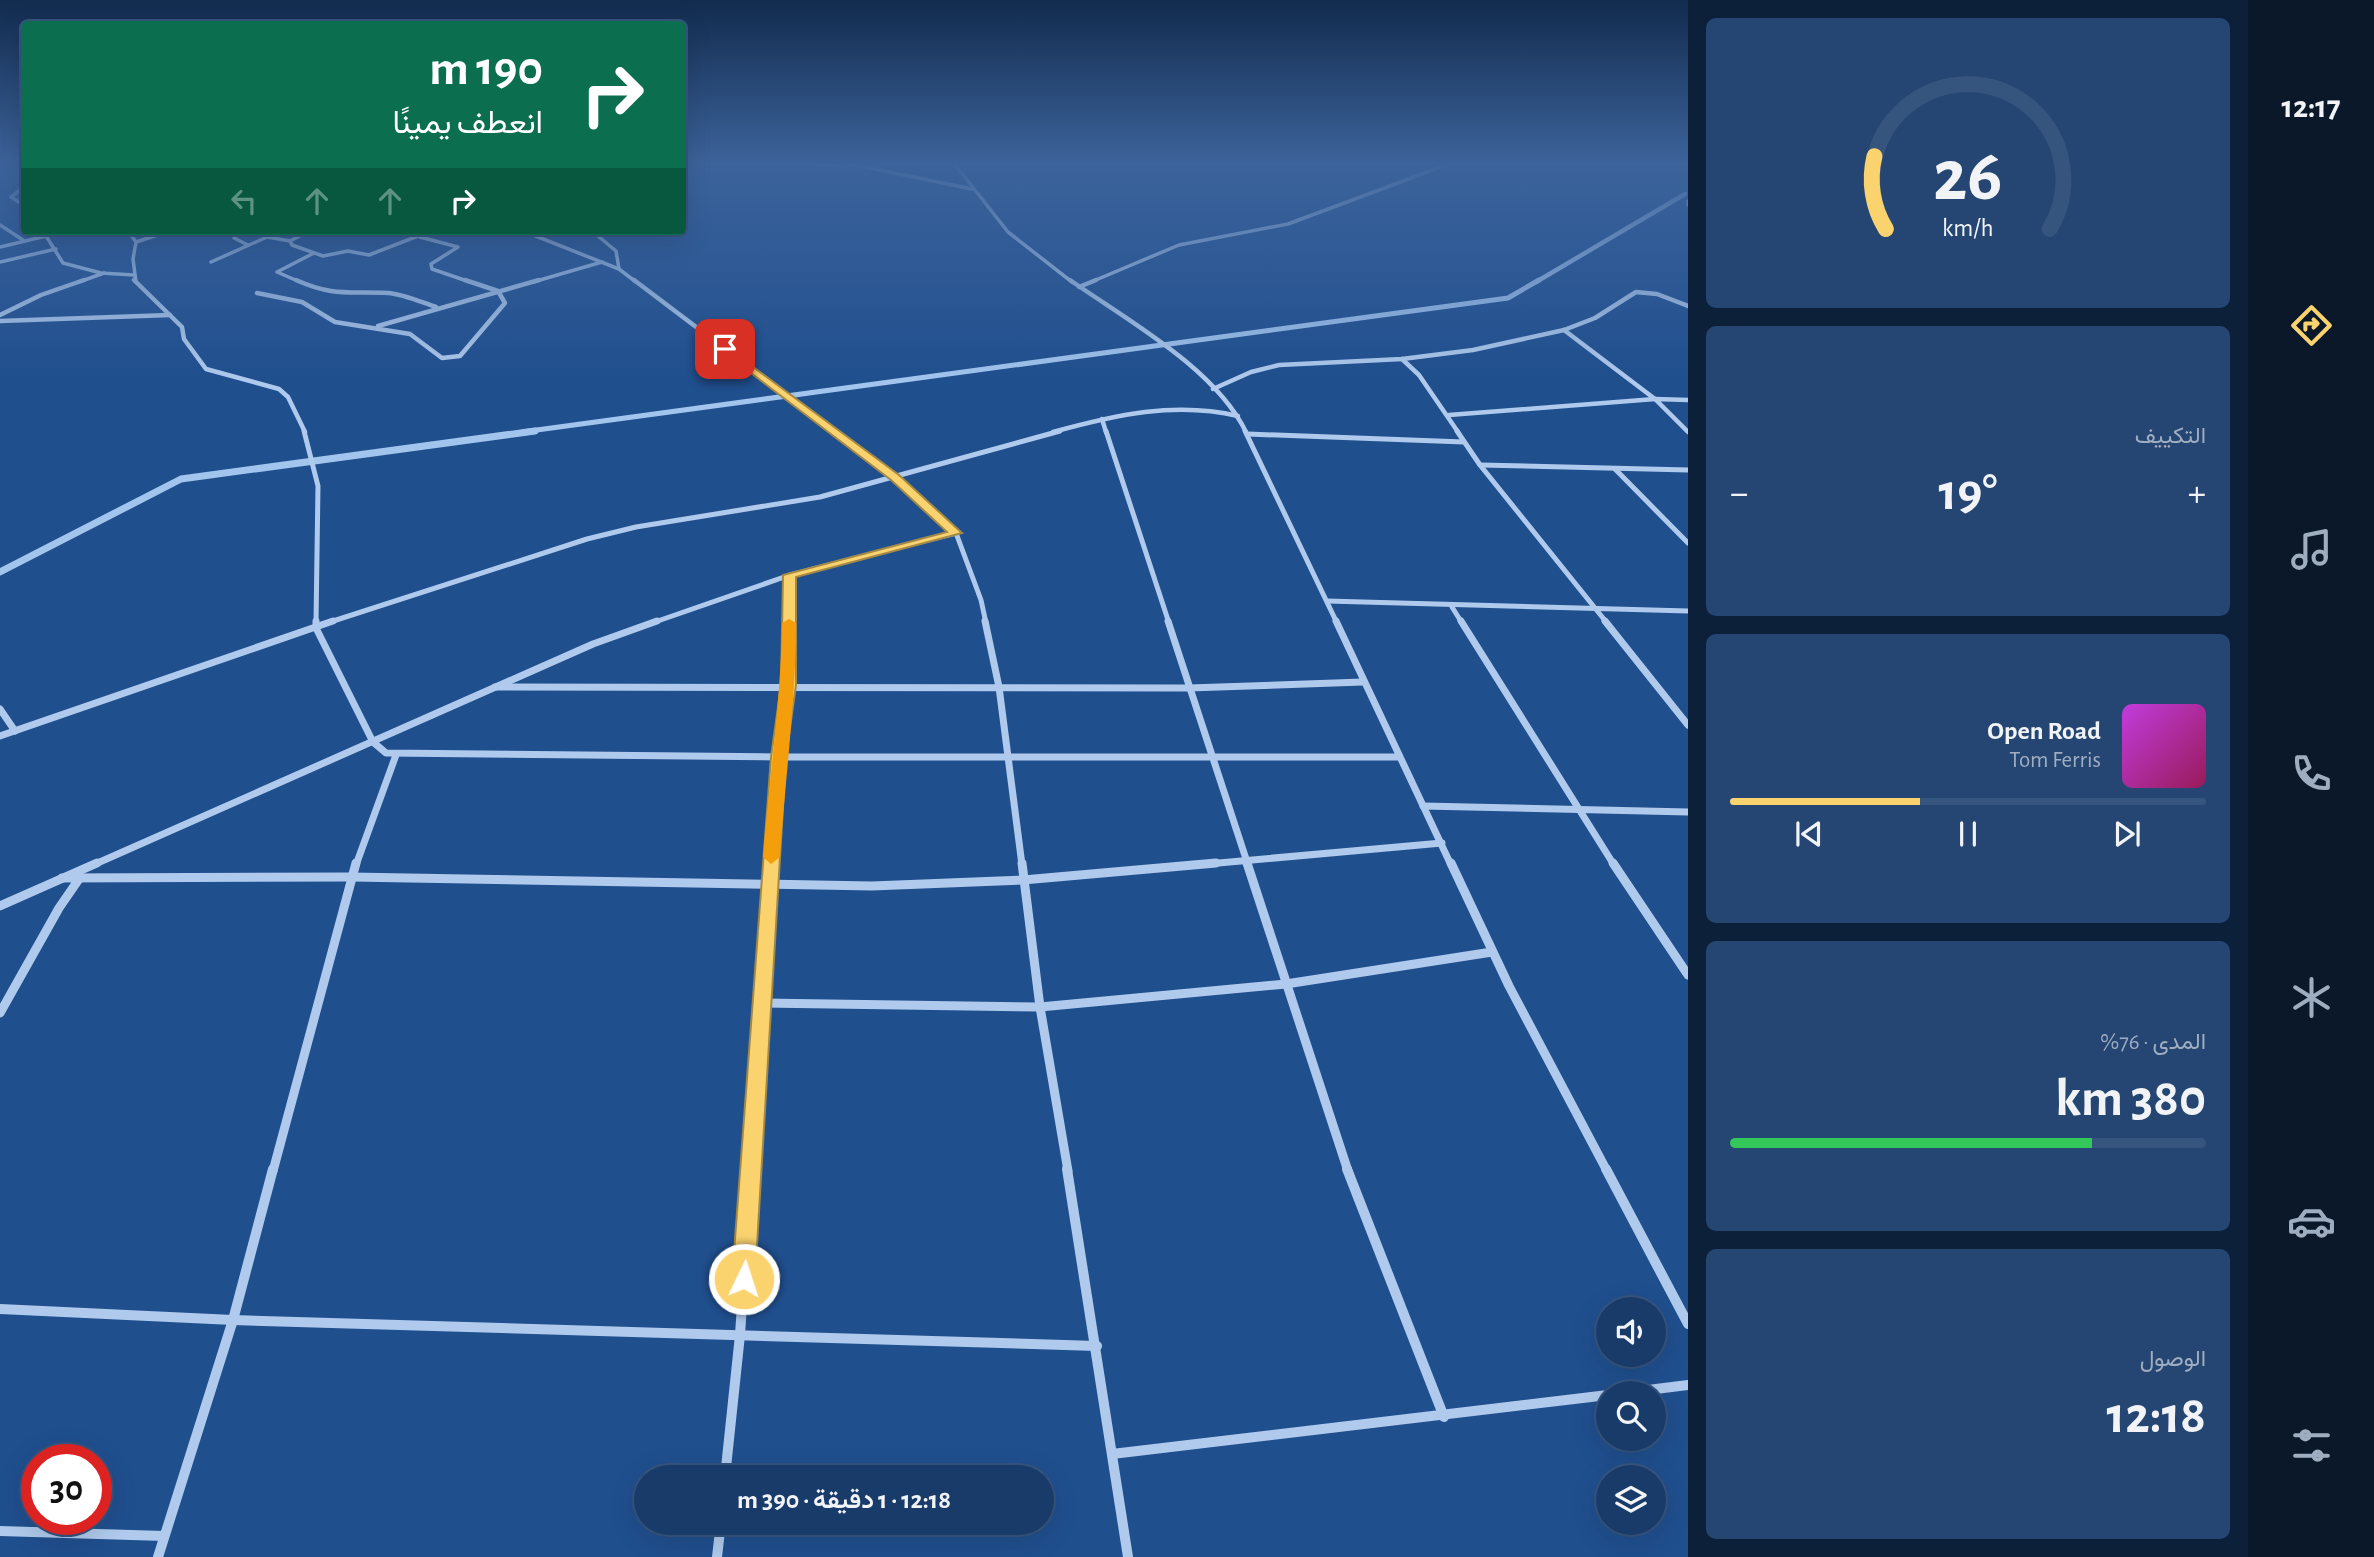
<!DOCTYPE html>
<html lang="ar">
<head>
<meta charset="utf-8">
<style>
  :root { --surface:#183b6a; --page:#254672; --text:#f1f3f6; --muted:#9fadc1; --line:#36557e; --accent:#fad36f }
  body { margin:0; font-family:"Alegreya Sans",Vazirmatn,sans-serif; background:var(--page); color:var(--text); direction:rtl; height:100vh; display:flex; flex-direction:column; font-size:26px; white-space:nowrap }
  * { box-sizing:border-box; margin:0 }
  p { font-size:23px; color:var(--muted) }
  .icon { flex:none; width:38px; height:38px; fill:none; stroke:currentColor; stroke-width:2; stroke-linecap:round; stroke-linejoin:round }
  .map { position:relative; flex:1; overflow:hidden; direction:ltr }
  .drawer { display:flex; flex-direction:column; gap:18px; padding:18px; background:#0d203a; width:560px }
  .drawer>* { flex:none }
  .guide { position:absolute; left:21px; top:21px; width:665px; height:214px; border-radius:7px; box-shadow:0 7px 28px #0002,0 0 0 2px var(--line); direction:rtl; background:#0b6e4f; color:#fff; overflow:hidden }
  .fabs { position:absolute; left:1596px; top:1297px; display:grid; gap:14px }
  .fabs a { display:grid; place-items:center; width:70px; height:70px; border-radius:50%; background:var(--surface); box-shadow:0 7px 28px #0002,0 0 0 2px var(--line); font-size:35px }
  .speed { position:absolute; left:21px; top:1444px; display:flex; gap:14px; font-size:35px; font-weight:700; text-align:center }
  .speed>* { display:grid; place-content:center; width:91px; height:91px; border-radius:50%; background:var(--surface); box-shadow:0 7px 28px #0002,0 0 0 2px var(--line); line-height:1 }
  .speed .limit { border:10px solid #d22; background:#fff; color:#111 }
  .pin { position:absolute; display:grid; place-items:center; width:60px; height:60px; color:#fff; margin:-30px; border-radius:14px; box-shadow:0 4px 10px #0006 }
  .me { position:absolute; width:77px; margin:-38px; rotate:4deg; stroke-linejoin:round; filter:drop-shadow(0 0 5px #0008) }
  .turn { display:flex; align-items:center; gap:24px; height:147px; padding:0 28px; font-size:32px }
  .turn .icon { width:91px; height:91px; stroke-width:2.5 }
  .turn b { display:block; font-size:49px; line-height:60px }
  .lanes { display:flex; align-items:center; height:66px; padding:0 28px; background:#0003; justify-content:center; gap:35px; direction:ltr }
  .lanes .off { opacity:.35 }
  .big { font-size:52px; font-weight:600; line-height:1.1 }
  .drawer .widget { flex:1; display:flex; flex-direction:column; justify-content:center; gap:10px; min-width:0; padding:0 24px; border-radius:10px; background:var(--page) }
  .drawer .dial { align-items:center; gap:0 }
  .dial svg { height:182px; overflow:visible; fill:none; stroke:var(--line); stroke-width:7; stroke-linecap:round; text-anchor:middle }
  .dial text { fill:var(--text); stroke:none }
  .song { display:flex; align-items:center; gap:21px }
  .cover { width:84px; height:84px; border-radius:10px; background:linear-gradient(135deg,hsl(290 70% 55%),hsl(330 70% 35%)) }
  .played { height:7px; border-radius:4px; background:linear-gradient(90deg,var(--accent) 40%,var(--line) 40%) }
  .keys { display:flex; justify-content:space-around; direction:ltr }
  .heat { display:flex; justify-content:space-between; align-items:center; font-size:38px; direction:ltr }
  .charge { height:10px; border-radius:5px; background:linear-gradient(90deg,#34c759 76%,var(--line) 0) }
  .trip { position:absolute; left:634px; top:1465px; width:420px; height:70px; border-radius:35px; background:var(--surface); box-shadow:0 7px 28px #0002,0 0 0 2px var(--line); font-weight:600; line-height:70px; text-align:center; direction:rtl }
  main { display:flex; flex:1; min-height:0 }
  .dock { display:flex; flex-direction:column; width:126px; justify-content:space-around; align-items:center; background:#0a182a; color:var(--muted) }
  .dock .icon { width:49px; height:49px }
  .dock .selected { color:var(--accent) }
  .dock b { font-size:32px; color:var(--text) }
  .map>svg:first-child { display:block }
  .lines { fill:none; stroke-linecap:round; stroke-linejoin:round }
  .stream-far2 { stroke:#a2c5ee; stroke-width:4.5 }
  .stream-far1 { stroke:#a2c5ee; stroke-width:5 }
  .stream { stroke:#a2c5ee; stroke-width:7 }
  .street-far5 { stroke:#afcaec; stroke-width:3.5 }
  .street-far4 { stroke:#afcaec; stroke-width:4.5 }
  .street-far3 { stroke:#afcaec; stroke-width:5 }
  .street-far2 { stroke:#afcaec; stroke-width:7 }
  .street-far1 { stroke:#afcaec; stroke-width:9 }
  .street { stroke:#afcaec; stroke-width:10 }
  .route { fill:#fad36f; stroke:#a28948; stroke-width:2 }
  .slow { fill:#f59e0b }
</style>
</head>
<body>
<main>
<nav class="dock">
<b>12:17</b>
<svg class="icon selected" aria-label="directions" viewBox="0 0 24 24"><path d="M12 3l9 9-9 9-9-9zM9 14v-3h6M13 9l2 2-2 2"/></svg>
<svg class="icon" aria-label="music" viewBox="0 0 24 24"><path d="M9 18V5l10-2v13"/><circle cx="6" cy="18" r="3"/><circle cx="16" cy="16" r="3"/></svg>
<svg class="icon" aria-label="phone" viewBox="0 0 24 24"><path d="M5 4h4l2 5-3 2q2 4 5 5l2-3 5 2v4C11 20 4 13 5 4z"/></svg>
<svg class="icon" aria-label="climate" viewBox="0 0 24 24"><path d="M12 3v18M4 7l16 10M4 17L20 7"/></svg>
<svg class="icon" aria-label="car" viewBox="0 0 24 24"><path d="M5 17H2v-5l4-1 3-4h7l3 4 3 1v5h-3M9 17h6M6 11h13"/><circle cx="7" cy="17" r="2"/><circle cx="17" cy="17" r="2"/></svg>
<svg class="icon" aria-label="filters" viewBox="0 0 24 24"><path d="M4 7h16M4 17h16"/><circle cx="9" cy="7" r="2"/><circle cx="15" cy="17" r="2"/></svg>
</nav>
<section class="drawer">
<div class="widget dial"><svg viewBox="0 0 100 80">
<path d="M14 69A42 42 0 1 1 86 69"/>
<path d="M14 69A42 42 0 0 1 9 37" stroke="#fad36f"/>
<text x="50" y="56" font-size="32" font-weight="700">26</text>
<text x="50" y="72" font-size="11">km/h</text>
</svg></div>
<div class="widget"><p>التكييف</p>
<div class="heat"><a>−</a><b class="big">19°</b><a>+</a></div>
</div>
<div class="widget">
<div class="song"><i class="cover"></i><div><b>Open Road</b><p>Tom Ferris</p></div></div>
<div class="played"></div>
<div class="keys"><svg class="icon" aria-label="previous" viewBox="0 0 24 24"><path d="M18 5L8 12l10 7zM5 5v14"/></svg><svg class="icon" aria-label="pause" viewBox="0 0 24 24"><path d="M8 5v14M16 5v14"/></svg><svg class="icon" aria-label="next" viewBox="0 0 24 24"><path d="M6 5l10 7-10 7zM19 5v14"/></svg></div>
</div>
<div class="widget"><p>المدى · 76%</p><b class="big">380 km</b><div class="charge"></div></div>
<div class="widget"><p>الوصول</p><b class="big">12:18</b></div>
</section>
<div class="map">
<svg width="1688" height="1557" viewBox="0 0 1688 1557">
  <rect width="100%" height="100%" fill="#204f8e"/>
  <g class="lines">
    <path class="stream-far2" d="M1536,282L1685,194"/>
    <path class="stream-far1" d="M522,432L1508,298L1539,280"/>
    <path class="stream" d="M0,572L181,479L535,431"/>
    <g class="street-far5">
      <path d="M19,162L24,164"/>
      <path d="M788,162L847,166"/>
      <path d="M841,162L972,189"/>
      <path d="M953,162L1008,232L1072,282"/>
      <path d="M24,187L11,197L24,205"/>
      <path d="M1688,201V205"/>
      <path d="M0,225L23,240"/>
      <path d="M128,231L136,242L133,259L136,282"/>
      <path d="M242,231L234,238L248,245"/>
      <path d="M523,231L619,269L636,282"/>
      <path d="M592,231L616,251L619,269"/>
      <path d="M46,236L63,263L101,273L134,275"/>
      <path d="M420,237L458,247L431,264L432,269L470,282"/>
      <path d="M290,241L309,231"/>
      <path d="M136,242L170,231"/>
      <path d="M0,247L46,236L50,231"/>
      <path d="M0,262L56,249"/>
      <path d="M211,262L267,237L290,241L292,245L323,256L348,251L369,255L431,231"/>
      <path d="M79,282L104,273"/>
      <path d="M300,282L277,272L314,253"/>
      <path d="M533,282L602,262"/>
      <path d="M1091,282L1179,245L1288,224L1454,162"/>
    </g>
    <g class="street-far4">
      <path d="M134,280L182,327L184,339L206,369L279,389L288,397L305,432"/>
      <path d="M296,280C334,297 349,291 388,293C403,294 421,302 436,307"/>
      <path d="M634,280L835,432"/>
      <path d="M1070,280C1127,320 1215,368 1246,432"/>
      <path d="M1079,287L1096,280"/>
      <path d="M257,293L302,302L335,322L410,334L442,358L460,356L505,303L498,291L465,280"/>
      <path d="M0,315L41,295L84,280"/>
      <path d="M0,321L170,315"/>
      <path d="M378,326L539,280"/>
      <path d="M1564,330L1655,399"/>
      <path d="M1402,359L1419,375L1458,432"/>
      <path d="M1213,389L1251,372L1279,365L1402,359L1473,350L1564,330L1595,318L1636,292L1657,294L1688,306"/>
      <path d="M1688,400L1655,399L1688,432"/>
      <path d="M1449,415L1655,399"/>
      <path d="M1102,419L1106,432"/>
      <path d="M1053,432C1115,415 1175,401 1238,416"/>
    </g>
    <g class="street-far3">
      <path d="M304,431L318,486L316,623"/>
      <path d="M833,431L895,478L956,533L981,600L986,623"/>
      <path d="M1106,431L1169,623"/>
      <path d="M1245,431L1337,623"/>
      <path d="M1457,431L1480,465L1607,623"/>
      <path d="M1248,434L1464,442"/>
      <path d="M1480,465L1688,470"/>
      <path d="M1615,469L1688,543"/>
      <path d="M1327,601L1688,611"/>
      <path d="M1452,607L1462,623"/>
      <path d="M327,623L587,539L636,527L820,497L1060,431"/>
      <path d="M652,623L790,575L956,533"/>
      <path d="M789,623L790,575"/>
    </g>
    <g class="street-far2">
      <path d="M316,621V628L373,742L386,753L778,757H1399"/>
      <path d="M985,621L999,687L1022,865"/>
      <path d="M1168,621L1248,865"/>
      <path d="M1336,621L1451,865"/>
      <path d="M1461,621L1614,865"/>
      <path d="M1605,621L1688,725"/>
      <path d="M495,687L1189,688L1363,682"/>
      <path d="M0,709L15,731"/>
      <path d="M0,736L333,621"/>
      <path d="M1423,806L1688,812"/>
      <path d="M93,865L593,644L657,621"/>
      <path d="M356,865L396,755"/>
      <path d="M771,865C776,783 788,703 789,621"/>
      <path d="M1196,865L1442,843"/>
    </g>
    <g class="street-far1">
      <path d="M1022,863L1040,1007L1068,1171"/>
      <path d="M1247,863L1348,1171"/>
      <path d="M1451,863L1509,986L1607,1171"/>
      <path d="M1613,863L1688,975"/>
      <path d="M62,878L351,877L872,886L1023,880L1216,863"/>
      <path d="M0,906L97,863"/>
      <path d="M761,1003L1040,1007L1286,984L1492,952"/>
      <path d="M0,1013L59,908L79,879"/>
      <path d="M273,1171L356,863"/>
      <path d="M751,1171L771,863"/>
    </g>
    <g class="street">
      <path d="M1067,1169L1128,1557"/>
      <path d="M1347,1169L1444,1417"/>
      <path d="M1606,1169L1688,1324"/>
      <path d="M0,1309L233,1320L1097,1346"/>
      <path d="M1624,1393L1688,1385"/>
      <path d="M1112,1454L1608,1395"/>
      <path d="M725,1477L740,1335L751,1169"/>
      <path d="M0,1531L164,1536"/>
      <path d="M158,1557L233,1320L273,1169"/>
      <path d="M717,1557L721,1522"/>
    </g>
  </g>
  <linearGradient id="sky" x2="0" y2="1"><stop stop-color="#122b4e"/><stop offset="0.43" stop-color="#3c639b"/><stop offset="1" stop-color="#3c639b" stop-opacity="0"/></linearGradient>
  <rect width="1688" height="380" fill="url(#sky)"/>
  <path class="route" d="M725,346L899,475L962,533L796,577V685L786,757L755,1279L752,1288L744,1291L735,1288L732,1279L771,757L781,685L783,575L947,532L891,480L722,351Z"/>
  <path class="slow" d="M789,619L796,623C796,701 785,779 780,857L771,864L763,857C769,779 781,701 782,623Z"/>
</svg>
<div class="fabs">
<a><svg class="icon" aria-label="sound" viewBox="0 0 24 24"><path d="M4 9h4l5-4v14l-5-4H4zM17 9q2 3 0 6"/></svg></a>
<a><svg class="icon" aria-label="search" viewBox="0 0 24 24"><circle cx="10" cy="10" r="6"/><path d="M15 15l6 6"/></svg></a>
<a><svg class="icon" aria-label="layers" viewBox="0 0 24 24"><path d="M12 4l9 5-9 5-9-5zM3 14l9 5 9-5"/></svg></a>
</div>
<div class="speed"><div class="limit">30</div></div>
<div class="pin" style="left:725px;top:349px;background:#d93025"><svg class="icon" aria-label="arrive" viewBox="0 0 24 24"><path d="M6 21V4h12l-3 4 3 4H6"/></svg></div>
<svg class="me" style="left:744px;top:1279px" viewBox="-20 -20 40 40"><circle r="17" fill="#fad36f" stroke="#fff" stroke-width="3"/><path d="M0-11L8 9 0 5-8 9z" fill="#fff"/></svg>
<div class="trip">12:18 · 1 دقيقة · 390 m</div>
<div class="guide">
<div class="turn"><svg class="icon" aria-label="right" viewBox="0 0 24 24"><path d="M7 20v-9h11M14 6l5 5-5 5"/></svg><div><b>190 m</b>انعطف يمينًا</div></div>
<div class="lanes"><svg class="icon off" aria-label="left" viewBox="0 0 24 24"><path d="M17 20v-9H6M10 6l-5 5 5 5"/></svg><svg class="icon off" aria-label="ahead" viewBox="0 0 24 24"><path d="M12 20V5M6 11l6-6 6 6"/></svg><svg class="icon off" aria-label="ahead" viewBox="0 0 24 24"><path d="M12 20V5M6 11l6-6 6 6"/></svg><svg class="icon" aria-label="right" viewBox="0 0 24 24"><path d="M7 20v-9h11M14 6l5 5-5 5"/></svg></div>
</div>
</div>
</main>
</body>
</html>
